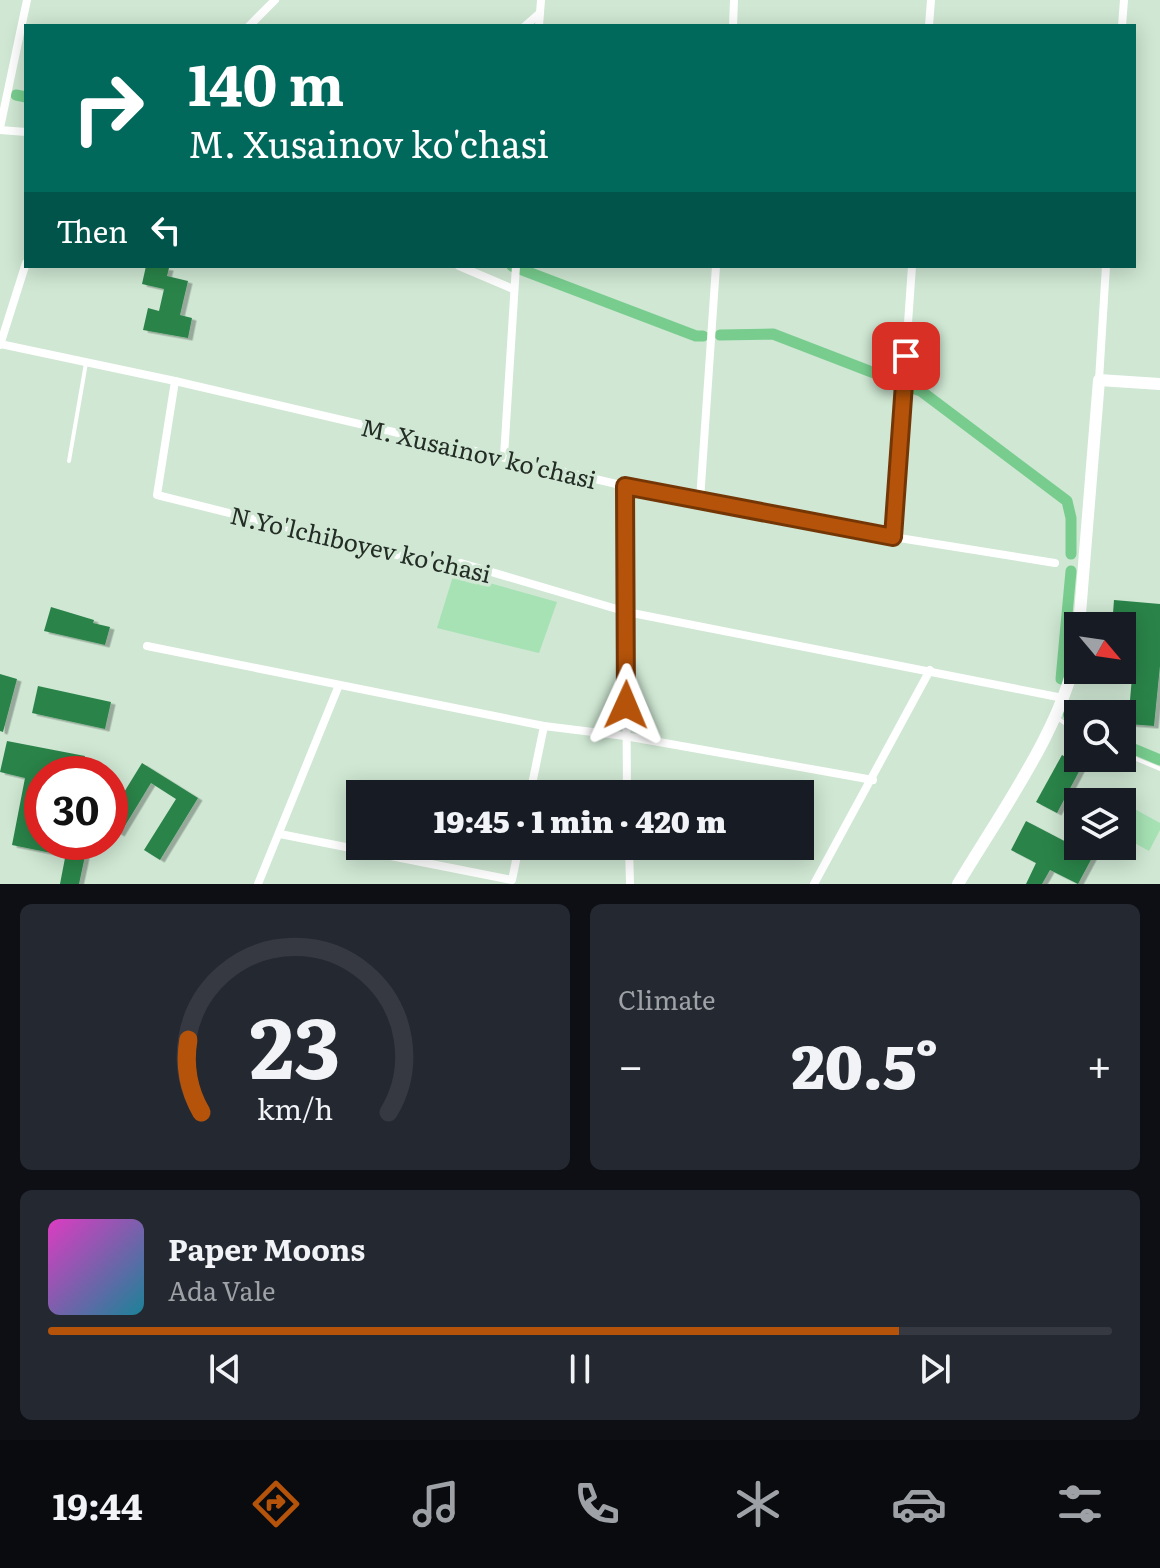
<!DOCTYPE html>
<html lang="en">
<head>
<meta charset="utf-8">
<style>
  :root { --surface:#171b24; --page:#242831; --text:#f1f3f6; --muted:#9ea1a6; --line:#363941; --accent:#b45309 }
  body { margin:0; font-family:Literata,serif; background:var(--page); color:var(--text); height:100vh; display:flex; flex-direction:column; font-size:30px; white-space:nowrap }
  * { box-sizing:border-box; margin:0 }
  p { font-size:26px; color:var(--muted) }
  .icon { flex:none; width:44px; height:44px; fill:none; stroke:currentColor; stroke-width:2; stroke-linecap:round; stroke-linejoin:round }
  .map { position:relative; height:884px; overflow:hidden }
  .side { display:flex; flex-direction:column; gap:20px; padding:20px; background:#0d0f14; flex:1 }
  .side>* { flex:none }
  .top-card { position:absolute; left:24px; top:24px; width:1112px; height:244px; border-radius:0px; box-shadow:0 4px 20px #0003; background:#00695c; color:#fff; overflow:hidden }
  .needle { width:52px; rotate:119deg }
  .buttons { position:absolute; left:1064px; top:612px; display:grid; gap:16px }
  .buttons a { display:grid; place-items:center; width:72px; height:72px; border-radius:0px; background:var(--surface); box-shadow:0 4px 20px #0003; font-size:40px }
  .speed { position:absolute; left:24px; top:756px; display:flex; gap:16px; font-size:40px; font-weight:700; text-align:center }
  .speed>* { display:grid; place-content:center; width:104px; height:104px; border-radius:50%; background:var(--surface); box-shadow:0 4px 20px #0003; line-height:1 }
  .speed .limit { border:12px solid #d22; background:#fff; color:#111 }
  .pin { position:absolute; display:grid; place-items:center; width:68px; height:68px; color:#fff; margin:-34px; border-radius:16px; box-shadow:0 4px 12px #0006 }
  .me { position:absolute; width:88px; margin:-44px; rotate:1deg; stroke-linejoin:round; filter:drop-shadow(0 0 6px #0008) }
  .turn { display:flex; align-items:center; gap:28px; height:168px; padding:0 32px; font-size:36px }
  .turn .icon { width:104px; height:104px; stroke-width:2.5 }
  .turn b { display:block; font-size:56px; line-height:68px }
  .then { display:flex; align-items:center; height:76px; padding:0 32px; background:#0003; gap:16px; font-size:30px }
  .big { font-size:60px; font-weight:800; line-height:1.1 }
  .side .widget { flex:1; display:flex; flex-direction:column; justify-content:center; gap:12px; min-width:0; padding:0 28px; border-radius:12px; background:var(--page) }
  .side .dial { align-items:center; gap:0 }
  .dial svg { height:208px; overflow:visible; fill:none; stroke:var(--line); stroke-width:7; stroke-linecap:round; text-anchor:middle }
  .dial text { fill:var(--text); stroke:none }
  .song { display:flex; align-items:center; gap:24px }
  .cover { width:96px; height:96px; border-radius:12px; background:linear-gradient(135deg,hsl(310 70% 55%),hsl(190 70% 35%)) }
  .played { height:8px; border-radius:4px; background:linear-gradient(90deg,var(--accent) 80%,var(--line) 80%) }
  .keys { display:flex; justify-content:space-around; direction:ltr }
  .heat { display:flex; justify-content:space-between; align-items:center; font-size:44px; direction:ltr }
  .side .tiles { flex:1; display:grid; gap:20px; grid-template-columns:1fr 1fr }
  .widget:last-child { grid-column:span 2 }
  .trip { position:absolute; left:346px; top:780px; width:468px; height:80px; border-radius:0px; background:var(--surface); box-shadow:0 4px 20px #0003; font-weight:800; line-height:80px; text-align:center }
  .menu { display:flex; height:128px; justify-content:space-around; align-items:center; background:#090b0e; color:var(--muted) }
  .menu .icon { width:56px; height:56px }
  .menu .current { color:var(--accent) }
  .menu b { font-size:36px; color:var(--text) }
  .map>svg:first-child { display:block }
  .green { fill:#a6e2b4 }
  .lines { fill:none; stroke-linecap:round; stroke-linejoin:round }
  .canal { stroke:#78cd8e; stroke-width:11 }
  .building { fill:#2c844a; filter:url(#shadow) }
  .lane { stroke:#fff; stroke-width:4 }
  .street { stroke:#fff; stroke-width:8 }
  .secondary { stroke:#fff; stroke-width:12 }
  .route-casing { stroke:#753606; stroke-width:20 }
  .route { stroke:#b45309; stroke-width:14 }
  .labels { text-anchor:middle; dominant-baseline:central; stroke-width:7; stroke-linejoin:round; paint-order:stroke }
  .street-label { font-size:24px; fill:#232c25; stroke:#cfe7d3 }
</style>
</head>
<body>
<div class="map">
<svg width="1160" height="884" viewBox="0 0 1160 884">
  <defs>
    <filter id="shadow"><feDropShadow dx="4.5" dy="2.5" stdDeviation="0" flood-color="#0004"/></filter>
  </defs>
  <rect width="100%" height="100%" fill="#cfe7d3"/>
  <g class="green">
    <path d="M454,573L557,602L539,653L437,628Z"/>
    <path d="M1109,795L1160,823V830L1149,851L1122,836V802H1105Z"/>
  </g>
  <g class="lines">
    <g class="canal">
      <path d="M16,95L26,97"/>
      <path d="M512,266L696,336H703"/>
      <path d="M720,335L773,334L895,381"/>
      <path d="M912,388L921,391L1067,501L1071,518V554"/>
      <path d="M1061,679L1071,571"/>
      <path d="M1067,710L1069,716L1078,721"/>
      <path d="M1122,744L1160,760"/>
    </g>
  </g>
  <g class="building">
    <path d="M146,266L169,268L167,276L188,281L180,315L192,318L188,338L143,330L148,308L159,311L164,289L142,284Z"/>
    <path d="M1114,600L1160,604V666L1154,726L1128,724L1136,629L1112,626Z"/>
    <path d="M51,607L94,620L93,623L110,627L105,645L44,631Z"/>
    <path d="M0,674L17,679L3,732L0,731Z"/>
    <path d="M38,686L111,702L105,729L32,713Z"/>
    <path d="M7,741L85,756L82,766L102,769V774H42V842H88L79,884H60L65,858L60,857L61,855L12,845L25,778L0,772Z"/>
    <path d="M1062,755L1082,766L1057,813L1036,802Z"/>
    <path d="M142,763L198,798L160,860L144,850L176,799L151,783L120,834L110,828V815Z"/>
    <path d="M1026,821L1093,856L1078,884L1050,870L1042,884H1026L1036,863L1011,850Z"/>
  </g>
  <g class="lines">
    <g class="lane">
      <path d="M69,461L86,363"/>
      <path d="M1056,717L1078,733"/>
      <path d="M1122,753L1160,769"/>
    </g>
    <g class="street">
      <path d="M249,26L275,0"/>
      <path d="M525,26L540,13"/>
      <path d="M539,26L541,0"/>
      <path d="M733,26L734,0"/>
      <path d="M929,26L931,0"/>
      <path d="M1122,26L1124,0"/>
      <path d="M0,128L27,0"/>
      <path d="M0,130L26,132"/>
      <path d="M459,266L513,289"/>
      <path d="M0,344L175,381L625,486L893,537L1055,563"/>
      <path d="M0,345L26,263"/>
      <path d="M1099,380L1106,266"/>
      <path d="M175,381L157,495L449,568L461,563L627,612L1063,698"/>
      <path d="M504,456L516,266"/>
      <path d="M625,486L627,794"/>
      <path d="M700,500L716,266"/>
      <path d="M893,537L912,266"/>
      <path d="M147,646L544,726L625,736L873,780"/>
      <path d="M530,794L544,726"/>
      <path d="M280,834L512,880L519,846"/>
      <path d="M629,846L630,884"/>
      <path d="M258,884L339,685"/>
      <path d="M814,884L930,670"/>
    </g>
    <g class="secondary">
      <path d="M1079,626L1099,380L1160,384"/>
      <path d="M958,884C997,818 1071,716 1078,640"/>
    </g>
  </g>
  <g class="lines">
    <defs>
      <path id="route" d="M626,705L625,486L893,537L906,356"/>
    </defs>
    <use href="#route" class="route-casing"/>
    <use href="#route" class="route"/>
  </g>
  <g class="labels">
    <g class="street-label">
      <text transform="translate(479 452) rotate(13)">M. Xusainov ko'chasi</text>
      <text transform="translate(361 543) rotate(13)">N.Yo'lchiboyev ko'chasi</text>
    </g>
  </g>
</svg>
<div class="buttons">
<a><svg class="needle" viewBox="-14 -14 28 28"><path d="M0-13l5 13h-10z" fill="#e53935"/><path d="M0 13l5-13h-10z" fill="#9ea1a6"/></svg></a>
<a><svg class="icon" aria-label="search" viewBox="0 0 24 24"><circle cx="10" cy="10" r="6"/><path d="M15 15l6 6"/></svg></a>
<a><svg class="icon" aria-label="layers" viewBox="0 0 24 24"><path d="M12 4l9 5-9 5-9-5zM3 14l9 5 9-5"/></svg></a>
</div>
<div class="speed"><div class="limit">30</div></div>
<div class="pin" style="left:906px;top:356px;background:#d93025"><svg class="icon" aria-label="arrive" viewBox="0 0 24 24"><path d="M6 21V4h12l-3 4 3 4H6"/></svg></div>
<svg class="me" style="left:626px;top:705px" viewBox="-20 -20 40 40"><path d="M0-17L14 15 0 8-14 15z" fill="#b45309" stroke="#fff" stroke-width="4"/></svg>
<div class="trip">19:45 · 1 min · 420 m</div>
<div class="top-card">
<div class="turn"><svg class="icon" aria-label="right" viewBox="0 0 24 24"><path d="M7 20v-9h11M14 6l5 5-5 5"/></svg><div><b>140 m</b>M. Xusainov ko'chasi</div></div>
<div class="then">Then<svg class="icon" aria-label="left" viewBox="0 0 24 24"><path d="M17 20v-9H6M10 6l-5 5 5 5"/></svg></div>
</div>
</div>
<section class="side">
<div class="tiles">
<div class="widget dial"><svg viewBox="0 0 100 80">
<path d="M14 69A42 42 0 1 1 86 69"/>
<path d="M14 69A42 42 0 0 1 9 41" stroke="#b45309"/>
<text x="50" y="56" font-size="32" font-weight="700">23</text>
<text x="50" y="72" font-size="11">km/h</text>
</svg></div>
<div class="widget"><p>Climate</p>
<div class="heat"><a>−</a><b class="big">20.5°</b><a>+</a></div>
</div>
<div class="widget">
<div class="song"><i class="cover"></i><div><b>Paper Moons</b><p>Ada Vale</p></div></div>
<div class="played"></div>
<div class="keys"><svg class="icon" aria-label="previous" viewBox="0 0 24 24"><path d="M18 5L8 12l10 7zM5 5v14"/></svg><svg class="icon" aria-label="pause" viewBox="0 0 24 24"><path d="M8 5v14M16 5v14"/></svg><svg class="icon" aria-label="next" viewBox="0 0 24 24"><path d="M6 5l10 7-10 7zM19 5v14"/></svg></div>
</div>
</div>
</section>
<nav class="menu">
<b>19:44</b>
<svg class="icon current" aria-label="directions" viewBox="0 0 24 24"><path d="M12 3l9 9-9 9-9-9zM9 14v-3h6M13 9l2 2-2 2"/></svg>
<svg class="icon" aria-label="music" viewBox="0 0 24 24"><path d="M9 18V5l10-2v13"/><circle cx="6" cy="18" r="3"/><circle cx="16" cy="16" r="3"/></svg>
<svg class="icon" aria-label="phone" viewBox="0 0 24 24"><path d="M5 4h4l2 5-3 2q2 4 5 5l2-3 5 2v4C11 20 4 13 5 4z"/></svg>
<svg class="icon" aria-label="climate" viewBox="0 0 24 24"><path d="M12 3v18M4 7l16 10M4 17L20 7"/></svg>
<svg class="icon" aria-label="car" viewBox="0 0 24 24"><path d="M5 17H2v-5l4-1 3-4h7l3 4 3 1v5h-3M9 17h6M6 11h13"/><circle cx="7" cy="17" r="2"/><circle cx="17" cy="17" r="2"/></svg>
<svg class="icon" aria-label="filters" viewBox="0 0 24 24"><path d="M4 7h16M4 17h16"/><circle cx="9" cy="7" r="2"/><circle cx="15" cy="17" r="2"/></svg>
</nav>
</body>
</html>
